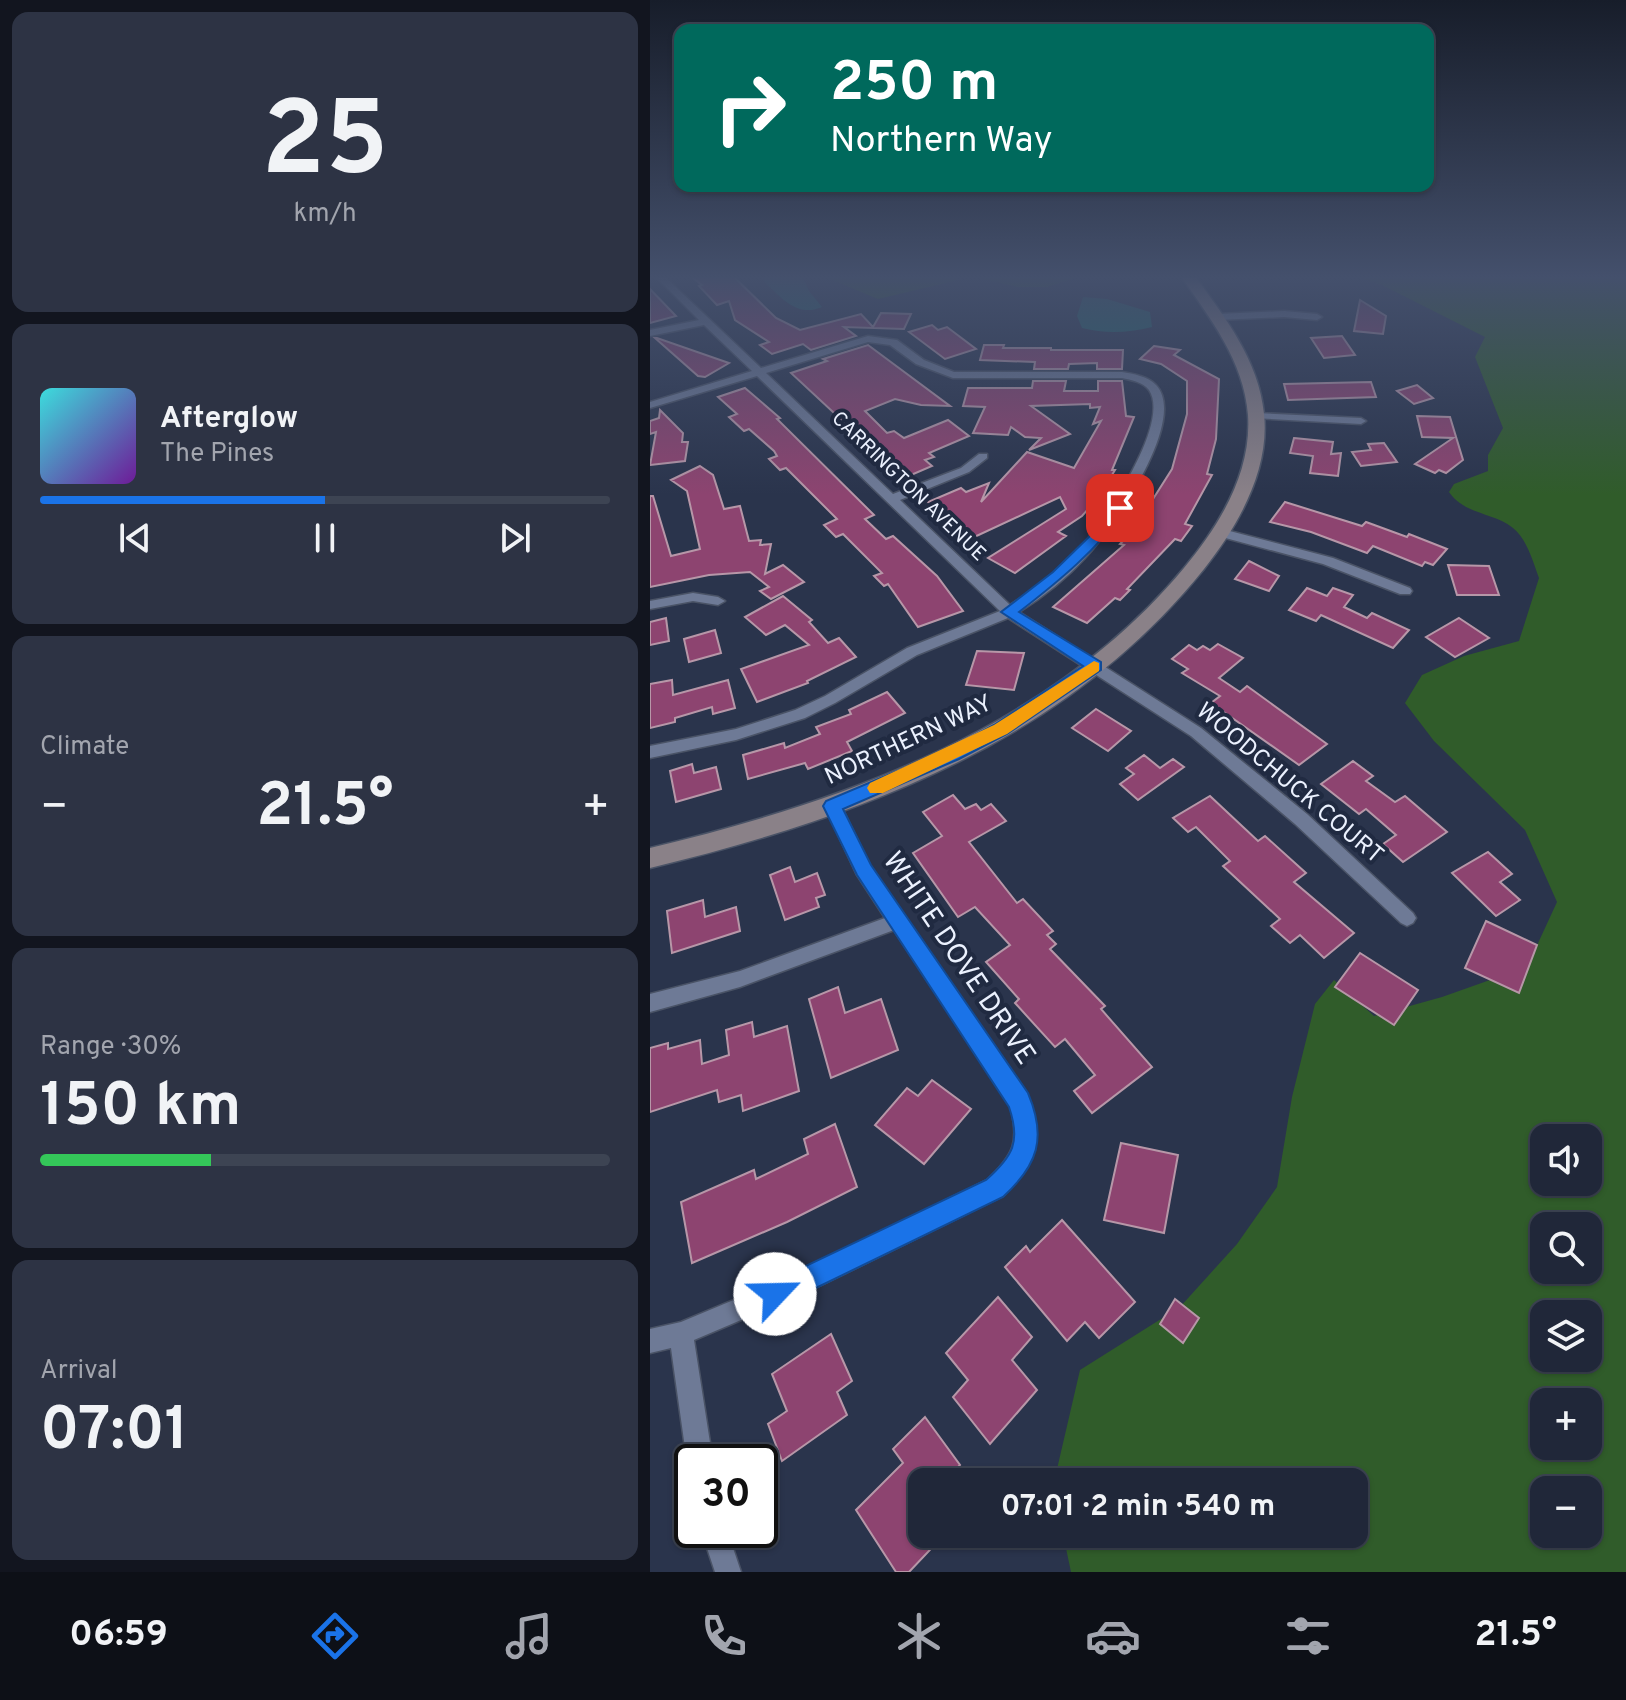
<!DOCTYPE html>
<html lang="en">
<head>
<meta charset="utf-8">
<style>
  :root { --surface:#202739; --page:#2d3344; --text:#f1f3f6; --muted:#a2a5ae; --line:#3d4453; --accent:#1a73e8 }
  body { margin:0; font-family:Overpass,sans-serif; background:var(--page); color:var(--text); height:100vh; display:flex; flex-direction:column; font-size:30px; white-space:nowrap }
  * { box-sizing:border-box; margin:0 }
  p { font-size:26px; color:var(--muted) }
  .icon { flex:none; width:44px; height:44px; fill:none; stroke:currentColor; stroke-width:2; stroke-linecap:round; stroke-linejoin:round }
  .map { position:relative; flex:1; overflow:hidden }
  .side { display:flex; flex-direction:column; gap:12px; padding:12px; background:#12151f; width:650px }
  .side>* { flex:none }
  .banner { position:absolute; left:24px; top:24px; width:760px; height:168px; border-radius:16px; box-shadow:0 2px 6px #0004,0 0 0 2px var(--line); background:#00695c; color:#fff; overflow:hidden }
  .tools { position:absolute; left:880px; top:1124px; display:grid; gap:16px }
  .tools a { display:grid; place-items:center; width:72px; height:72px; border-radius:16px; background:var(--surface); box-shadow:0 2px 6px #0004,0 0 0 2px var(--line); font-size:40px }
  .speed { position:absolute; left:24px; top:1444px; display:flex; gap:16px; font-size:40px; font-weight:700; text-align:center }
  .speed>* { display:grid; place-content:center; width:104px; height:104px; border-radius:50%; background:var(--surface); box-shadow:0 2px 6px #0004,0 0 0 2px var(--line); line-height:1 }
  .speed .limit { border:4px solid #111; border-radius:12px; background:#fff; color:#111 }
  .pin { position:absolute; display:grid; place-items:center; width:68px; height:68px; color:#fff; margin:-34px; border-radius:16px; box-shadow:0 4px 12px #0006 }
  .me { position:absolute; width:88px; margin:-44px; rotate:66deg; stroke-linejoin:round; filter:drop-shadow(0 0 6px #0008) }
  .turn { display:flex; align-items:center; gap:28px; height:168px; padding:0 24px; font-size:36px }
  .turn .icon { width:104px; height:104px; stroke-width:2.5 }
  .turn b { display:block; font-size:56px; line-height:68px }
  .big { font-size:60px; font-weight:700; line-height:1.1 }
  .side .tile { flex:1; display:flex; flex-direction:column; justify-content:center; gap:12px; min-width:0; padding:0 28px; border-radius:16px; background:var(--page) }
  .side .dial { align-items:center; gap:0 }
  .dial b { font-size:104px; line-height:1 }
  .song { display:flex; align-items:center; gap:24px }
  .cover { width:96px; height:96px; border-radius:12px; background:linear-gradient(135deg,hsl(180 70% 55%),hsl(280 70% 35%)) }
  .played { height:8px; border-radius:4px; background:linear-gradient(90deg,var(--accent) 50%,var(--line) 50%) }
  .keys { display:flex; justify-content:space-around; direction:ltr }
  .heat { display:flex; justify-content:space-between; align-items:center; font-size:44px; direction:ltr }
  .charge { height:12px; border-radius:6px; background:linear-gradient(90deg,#34c759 30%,var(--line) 0) }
  .trip { position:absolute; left:258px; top:1468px; width:460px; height:80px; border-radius:16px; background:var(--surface); box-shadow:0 2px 6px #0004,0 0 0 2px var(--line); font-weight:700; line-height:80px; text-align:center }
  .tabs { display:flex; height:128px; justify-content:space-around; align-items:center; background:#0d1017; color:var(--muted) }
  .tabs .icon { width:56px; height:56px }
  .tabs .current { color:var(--accent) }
  .tabs b { font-size:36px; color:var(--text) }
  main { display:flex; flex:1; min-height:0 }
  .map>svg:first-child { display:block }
  .green { fill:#305c2a; fill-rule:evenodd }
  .water { fill:#1e6467 }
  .building { fill:#8d4470; stroke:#b797a8; stroke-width:2 }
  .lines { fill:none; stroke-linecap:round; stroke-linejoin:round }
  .street-casing { stroke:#4a5366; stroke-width:3 }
  .secondary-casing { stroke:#4a5366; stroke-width:3 }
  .street { fill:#6e7a96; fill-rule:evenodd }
  .secondary { fill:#8a8188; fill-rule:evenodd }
  .route { fill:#1a73e8; stroke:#114b97; stroke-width:2 }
  .slow { fill:#f59e0b }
  .labels { text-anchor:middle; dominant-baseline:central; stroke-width:8; stroke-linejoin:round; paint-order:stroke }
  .far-street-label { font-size:20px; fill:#ebf1fe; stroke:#202a41 }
  .street-label { font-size:24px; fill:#ebf1fe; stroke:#202a41 }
  .near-street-label { font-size:28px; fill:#ebf1fe; stroke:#202a41 }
</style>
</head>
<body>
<main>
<section class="side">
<div class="tile dial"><b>25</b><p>km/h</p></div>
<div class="tile">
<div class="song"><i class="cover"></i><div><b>Afterglow</b><p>The Pines</p></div></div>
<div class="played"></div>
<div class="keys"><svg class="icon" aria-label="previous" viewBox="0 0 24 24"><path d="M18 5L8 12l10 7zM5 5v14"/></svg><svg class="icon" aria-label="pause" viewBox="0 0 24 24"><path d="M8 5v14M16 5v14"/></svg><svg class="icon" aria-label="next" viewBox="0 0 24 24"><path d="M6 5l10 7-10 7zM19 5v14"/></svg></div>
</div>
<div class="tile"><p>Climate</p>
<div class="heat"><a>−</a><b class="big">21.5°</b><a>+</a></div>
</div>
<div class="tile"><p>Range · 30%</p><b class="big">150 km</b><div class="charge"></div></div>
<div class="tile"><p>Arrival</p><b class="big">07:01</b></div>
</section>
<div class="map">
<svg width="976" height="1572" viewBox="0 0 976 1572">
  <rect width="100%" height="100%" fill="#2a344c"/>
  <g class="green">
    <path d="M170,275H313L304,281L228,299Z"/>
    <path d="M316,275H434L397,287H368Z"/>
    <path d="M702,275H976V1572H421L413,1534H704V1482H404L430,1370L530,1307L587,1244L627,1187L642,1097L665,1004L684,980L724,1016L792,997L877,967L907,902L875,830L784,741L755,703L772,675L814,656L869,641L889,578C883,562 877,539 863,528C843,512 815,515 799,492L804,484L838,471V455L853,428L825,357L835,337L732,285ZM894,1138H938V1182H894ZM894,1226H938V1270H894ZM894,1314H938V1358H894ZM894,1402H938V1446H894ZM894,1490H938V1534H894Z"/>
  </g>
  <g class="water">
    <path d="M108,275H152L159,291L172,307C145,319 127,293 108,275Z"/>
    <path d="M433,297L457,299L500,312L502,327C477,333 456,334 432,328L427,316Z"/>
  </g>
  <g class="building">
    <path d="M39,275H82L126,318L150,330L211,314L223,327L231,313L261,314L254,329L194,327L206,336L161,350L153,344L122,354L110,345L119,342L85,320L79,301L67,305L49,286L52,285Z"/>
    <path d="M0,289L26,316L0,323Z"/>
    <path d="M710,300L736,316L733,334L704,331Z"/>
    <path d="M282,325L288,330L297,327L326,349L295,359L259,332Z"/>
    <path d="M692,336L705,355L674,358L661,338Z"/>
    <path d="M5,338H7L79,363L55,377L48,376Z"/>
    <path d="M218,345L300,406L271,405L245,399L215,411L237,433L244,431L254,438L298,420L319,436L279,453L284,457L275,460L282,466L254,478L141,373L177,361L173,359Z"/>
    <path d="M334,345H354L353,348H401V350H473L472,369H447V363L419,364L418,369H384L385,362L330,360Z"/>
    <path d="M504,346L530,350L524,355L569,379L566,439L557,474L562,475L535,524L542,526L531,541L525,539L477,589L480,590L470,600L465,598L437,623L403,607L474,545L470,544L494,519L491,518L522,469L537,414V381L511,364L490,359Z"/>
    <path d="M383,381H416L414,391H448V381H472L476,416L484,417L462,470H465L448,498L432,516L408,532L416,536L365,573L338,558L416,509L410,497L320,539L278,502L311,488L316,492L339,483L331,502L377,452L424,468L451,421L443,424L450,407L440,408V404L381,406L420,434L379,450L391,438L375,437L361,427L358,435L323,433L335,407L313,406L318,388H382Z"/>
    <path d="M721,382L726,397L638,400L634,384Z"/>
    <path d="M767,385L783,398L764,404L747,391Z"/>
    <path d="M95,388L130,418L127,419L224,515L215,519L236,539L243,536L287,576L313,611L268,627L238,584L234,586L224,576L232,573L193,534L186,537L174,525L187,519L136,468L130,470L119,459L127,456L124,451L99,429L94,431L79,417L87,414L68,397Z"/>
    <path d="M10,410L33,433L32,442H38L35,461L0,465L6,432L0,434V421L9,418Z"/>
    <path d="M767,416L800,417L813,460L796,473L789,470L785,473L765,464L803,438L772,437Z"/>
    <path d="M644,438L683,442L681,454L691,453L688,476L660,473L663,456L640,453Z"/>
    <path d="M734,443L747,462L711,466L702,452L721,450L718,444Z"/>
    <path d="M50,466L63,475L74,509L90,506L99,541L111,540L110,545L121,544L115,574L133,565L154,582L121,599L110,591L119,587L100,572L59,575L0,587V496H3L21,556L50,549L37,491L21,480Z"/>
    <path d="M635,502L712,526L716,522L757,537L759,534L797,549L783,565L775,562L772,566L723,546L717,553L661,532L620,522Z"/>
    <path d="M599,561L629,576L619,591L585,579Z"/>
    <path d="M798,565L839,566L849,595H807Z"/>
    <path d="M657,588L677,596L683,588L703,595L694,607L717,618L722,613L759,630L743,648L671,615L666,621L639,610Z"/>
    <path d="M133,596L162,620L159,622L178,643L189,638L206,657L157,681L158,683L107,702L91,669L159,645L135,625L116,635L95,617Z"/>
    <path d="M16,618L19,641L0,645V622Z"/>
    <path d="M809,618L839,638L805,657L776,637Z"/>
    <path d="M65,630L71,653L39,662L34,639Z"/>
    <path d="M568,644L593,658L569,678L590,692L597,686L677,744L649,765L561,703L570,696L532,673L538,669L522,659L539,645L547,650L553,646L560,650Z"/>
    <path d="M327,651L374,653L364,690L316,685Z"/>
    <path d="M22,680L23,695L78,680L85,708L63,714L62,707L25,718V722L0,728V684Z"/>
    <path d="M237,692L255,713L197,742L202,751L158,769L155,763L98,779L93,755L134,743L135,748L170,734L166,727L201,714L199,710Z"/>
    <path d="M446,709L481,731L458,751L422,728Z"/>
    <path d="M494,755L510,768L523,759L534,767L488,800L470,784L484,774L476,768Z"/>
    <path d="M703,761L723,776L716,781L745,802L755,796L797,832L753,862L733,844L746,835L716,809L709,814L671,784Z"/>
    <path d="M42,764L44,773L66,767L71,789L26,802L20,771Z"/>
    <path d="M303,795L315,809L326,804L331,810L341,804L356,821L319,842L367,903L373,899L403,931L397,935L406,944L400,949L455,1006L451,1009L502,1067L442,1113L424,1091L445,1075L415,1039L405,1047L365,1003L369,999L336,962L360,945L325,907L308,917L263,853L292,836L273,812Z"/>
    <path d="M560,796L608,841L615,836L656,873L644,882L704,933L674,958L650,935L640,943L621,926L630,919L573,866L580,861L546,827L538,832L523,818Z"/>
    <path d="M838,852L862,874L850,882L870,900L846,916L802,873Z"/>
    <path d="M140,867L145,882L167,873L175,895L166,898L169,907L135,920L120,875Z"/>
    <path d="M53,900L55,917L86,907L90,931L22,953L17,911Z"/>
    <path d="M836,921L887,945L869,993L815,968Z"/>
    <path d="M710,953L768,990L744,1025L685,987Z"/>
    <path d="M188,987L195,1013L231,999L248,1050L181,1078L159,999Z"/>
    <path d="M102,1022L104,1037L137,1026L149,1091L93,1111L91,1095L69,1102L67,1090L0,1112V1048L18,1043V1049L50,1040L52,1064L79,1055L76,1030Z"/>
    <path d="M282,1080L321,1109L274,1164L225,1125L257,1088L268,1096Z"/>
    <path d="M185,1124L207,1187L137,1222L42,1263L31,1202L104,1170L106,1179L158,1154L154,1139Z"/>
    <path d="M471,1143L528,1155L514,1233L454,1220Z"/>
    <path d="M412,1220L485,1302L449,1338L435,1322L417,1341L355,1267L376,1246L380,1252Z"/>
    <path d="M348,1297L382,1337L362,1360L387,1390L340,1444L303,1397L318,1380L296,1353Z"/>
    <path d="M525,1299L549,1318L533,1343L510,1324Z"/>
    <path d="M181,1334L202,1381L187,1392L197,1415L132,1461L118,1424L137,1411L122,1374Z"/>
    <path d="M275,1417L310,1465L294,1482H272V1534H295L259,1572H246L206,1510L253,1463L243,1449Z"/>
  </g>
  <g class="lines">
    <defs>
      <g id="street">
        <path d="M4,275H13L111,368L218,336L247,340L274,360L304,372H472C483,374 498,376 506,385C539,420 461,531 435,558C416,579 393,597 369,612L551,728L657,814L763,913L766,918L763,923L757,926L751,923L645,824L541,736L358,618L267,655L185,703L155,718L86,740L0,758V746L86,729L145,710L175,696L257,648L350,611L107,376L0,408V402L102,371L54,325L0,336V330L49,320ZM218,342L240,345L266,364L303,378H472C481,380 493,382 499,390C522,424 450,527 427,552C407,573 384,590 360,605L250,500L319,472L337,458V454H329L311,468L243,494L116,373Z"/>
        <path d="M634,311L667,314L672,317L667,320L634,317L568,320L563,317L568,314Z"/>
        <path d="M607,413L711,418L716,421L711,424L603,418V414Z"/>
        <path d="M572,529L683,558L760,588L762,591L760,594H750L673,564L568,536V530Z"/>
        <path d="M43,593L68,597L75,601L68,605L43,601L0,609V601Z"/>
        <path d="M183,800L189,802L220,866L376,1094C393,1134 383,1166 353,1196L157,1292L44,1340L63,1462H42V1471L37,1462L21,1348L0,1353V1329L31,1322L141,1276L337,1180C364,1155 370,1141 360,1105L244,930L90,987L0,1012V994L90,971L235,918L207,875L175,806L177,802Z"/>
        <path d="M51,1530H77L91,1572H65Z"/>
      </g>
      <path id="secondary" d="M530,275H544C575,317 609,361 614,414C620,470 588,526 554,569C415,742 210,817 0,868V848C196,801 401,728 534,568C569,526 602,473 598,415C594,361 560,318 530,275Z"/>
    </defs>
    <use href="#street" class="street-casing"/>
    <use href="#secondary" class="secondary-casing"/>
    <use href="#street" class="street"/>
    <use href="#secondary" class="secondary"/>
  </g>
  <linearGradient id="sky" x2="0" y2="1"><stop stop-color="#171d2a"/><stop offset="0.56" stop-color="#44506c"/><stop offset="1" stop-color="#44506c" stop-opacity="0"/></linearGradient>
  <rect width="976" height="495" fill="url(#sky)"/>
  <path class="route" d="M470,504L477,508C447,550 409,581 369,612L451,662V670L357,734L309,759L193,809L221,865L378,1093C397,1138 388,1165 353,1197L135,1303L125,1307L116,1303L112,1294L116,1285L336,1180C363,1156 371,1142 359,1107L207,875L173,806L176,801L297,750L344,725L433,666L351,612L403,572L449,527L465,505Z"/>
  <path class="slow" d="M444,661L449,663V671L357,734L233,793H220L217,788L220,783L344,725Z"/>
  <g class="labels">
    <g class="far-street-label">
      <text transform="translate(258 487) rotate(44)">CARRINGTON AVENUE</text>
    </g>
    <g class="street-label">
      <text transform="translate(259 741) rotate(-25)">NORTHERN WAY</text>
      <text transform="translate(639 784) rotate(40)">WOODCHUCK COURT</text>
    </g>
    <g class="near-street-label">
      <text transform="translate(308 959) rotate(56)">WHITE DOVE DRIVE</text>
    </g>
  </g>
</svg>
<div class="tools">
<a><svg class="icon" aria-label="sound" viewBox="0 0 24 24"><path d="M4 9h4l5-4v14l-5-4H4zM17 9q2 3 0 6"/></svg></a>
<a><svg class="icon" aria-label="search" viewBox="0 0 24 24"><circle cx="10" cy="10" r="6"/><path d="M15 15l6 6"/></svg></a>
<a><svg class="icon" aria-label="layers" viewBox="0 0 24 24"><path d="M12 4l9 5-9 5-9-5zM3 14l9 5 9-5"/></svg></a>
<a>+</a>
<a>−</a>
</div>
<div class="speed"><div class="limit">30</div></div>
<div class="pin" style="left:470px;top:508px;background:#d93025"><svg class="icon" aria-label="arrive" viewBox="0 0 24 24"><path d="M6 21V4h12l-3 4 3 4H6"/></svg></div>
<svg class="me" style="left:125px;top:1294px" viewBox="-20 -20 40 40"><circle r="19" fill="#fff"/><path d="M0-13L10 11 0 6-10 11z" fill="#1a73e8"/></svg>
<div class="trip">07:01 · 2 min · 540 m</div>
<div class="banner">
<div class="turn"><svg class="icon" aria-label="right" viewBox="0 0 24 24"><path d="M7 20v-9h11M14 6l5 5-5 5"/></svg><div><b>250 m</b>Northern Way</div></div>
</div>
</div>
</main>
<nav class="tabs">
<b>06:59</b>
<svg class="icon current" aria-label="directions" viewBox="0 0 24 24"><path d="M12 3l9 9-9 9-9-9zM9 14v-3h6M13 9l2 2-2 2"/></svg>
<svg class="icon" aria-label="music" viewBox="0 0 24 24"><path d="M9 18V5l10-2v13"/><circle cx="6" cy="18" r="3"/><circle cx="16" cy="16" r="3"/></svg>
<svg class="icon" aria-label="phone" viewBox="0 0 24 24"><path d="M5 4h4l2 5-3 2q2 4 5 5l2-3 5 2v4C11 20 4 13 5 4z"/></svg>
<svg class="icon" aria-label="climate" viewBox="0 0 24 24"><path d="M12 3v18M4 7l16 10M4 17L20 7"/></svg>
<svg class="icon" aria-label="car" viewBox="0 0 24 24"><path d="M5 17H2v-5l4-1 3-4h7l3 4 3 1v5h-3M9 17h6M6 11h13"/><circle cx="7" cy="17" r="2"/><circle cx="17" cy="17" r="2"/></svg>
<svg class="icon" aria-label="filters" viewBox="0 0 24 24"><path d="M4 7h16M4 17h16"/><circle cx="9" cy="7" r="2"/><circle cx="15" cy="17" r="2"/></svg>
<b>21.5°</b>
</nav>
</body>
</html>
